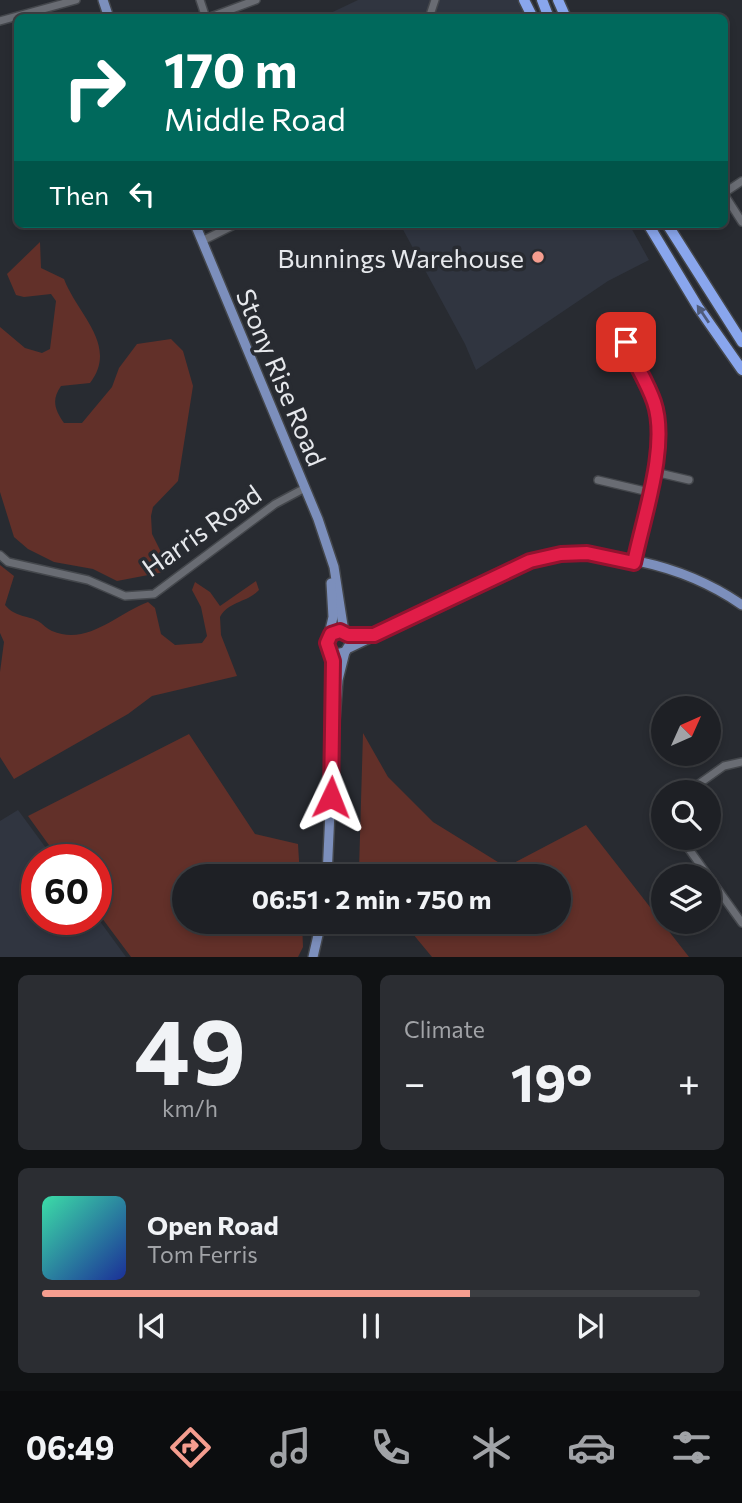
<!DOCTYPE html>
<html lang="en">
<head>
<meta charset="utf-8">
<style>
  :root { --surface:#1e2025; --page:#2b2d32; --text:#f1f3f6; --muted:#a1a3a7; --line:#3c3e42; --accent:#f59d8f }
  body { margin:0; font-family:Commissioner,sans-serif; background:var(--page); color:var(--text); height:100vh; display:flex; flex-direction:column; font-size:26px; white-space:nowrap }
  * { box-sizing:border-box; margin:0 }
  p { font-size:23px; color:var(--muted) }
  .icon { flex:none; width:38px; height:38px; fill:none; stroke:currentColor; stroke-width:2; stroke-linecap:round; stroke-linejoin:round }
  .map { position:relative; height:957px; overflow:hidden }
  .panel { display:flex; flex-direction:column; gap:18px; padding:18px; background:#101214; flex:1 }
  .panel>* { flex:none }
  .top-card { position:absolute; left:14px; top:14px; width:714px; height:214px; border-radius:10px; box-shadow:0 4px 10px #0003,0 0 0 2px var(--line); background:#00695c; color:#fff; overflow:hidden }
  .needle { width:46px; rotate:45deg }
  .buttons { position:absolute; left:651px; top:696px; display:grid; gap:14px }
  .buttons a { display:grid; place-items:center; width:70px; height:70px; border-radius:50%; background:var(--surface); box-shadow:0 4px 10px #0003,0 0 0 2px var(--line); font-size:35px }
  .speed { position:absolute; left:21px; top:844px; display:flex; gap:14px; font-size:35px; font-weight:700; text-align:center }
  .speed>* { display:grid; place-content:center; width:91px; height:91px; border-radius:50%; background:var(--surface); box-shadow:0 4px 10px #0003,0 0 0 2px var(--line); line-height:1 }
  .speed .limit { border:10px solid #d22; background:#fff; color:#111 }
  .pin { position:absolute; display:grid; place-items:center; width:60px; height:60px; color:#fff; margin:-30px; border-radius:14px; box-shadow:0 4px 10px #0006 }
  .me { position:absolute; width:77px; margin:-38px; rotate:2deg; stroke-linejoin:round; filter:drop-shadow(0 0 5px #0008) }
  .turn { display:flex; align-items:center; gap:24px; height:147px; padding:0 35px; font-size:32px }
  .turn .icon { width:91px; height:91px; stroke-width:2.5 }
  .turn b { display:block; font-size:49px; line-height:60px }
  .then { display:flex; align-items:center; height:66px; padding:0 35px; background:#0003; gap:14px; font-size:26px }
  .big { font-size:52px; font-weight:700; line-height:1.1 }
  .panel .widget { flex:1; display:flex; flex-direction:column; justify-content:center; gap:10px; min-width:0; padding:0 24px; border-radius:10px; background:var(--page) }
  .panel .dial { align-items:center; gap:0 }
  .dial b { font-size:91px; line-height:1 }
  .song { display:flex; align-items:center; gap:21px }
  .cover { width:84px; height:84px; border-radius:10px; background:linear-gradient(135deg,hsl(160 70% 55%),hsl(230 70% 35%)) }
  .played { height:7px; border-radius:4px; background:linear-gradient(90deg,var(--accent) 65%,var(--line) 65%) }
  .keys { display:flex; justify-content:space-around; direction:ltr }
  .heat { display:flex; justify-content:space-between; align-items:center; font-size:38px; direction:ltr }
  .panel .tiles { flex:1; display:grid; gap:18px; grid-template-columns:1fr 1fr }
  .widget:last-child { grid-column:span 2 }
  .trip { position:absolute; left:172px; top:864px; width:399px; height:70px; border-radius:35px; background:var(--surface); box-shadow:0 4px 10px #0003,0 0 0 2px var(--line); font-weight:700; line-height:70px; text-align:center }
  .tab-bar { display:flex; height:112px; justify-content:space-around; align-items:center; background:#0c0d0f; color:var(--muted) }
  .tab-bar .icon { width:49px; height:49px }
  .tab-bar .on { color:var(--accent) }
  .tab-bar b { font-size:32px; color:var(--text) }
  .map>svg:first-child { display:block }
  .built { fill:#303540 }
  .green { fill:#623029 }
  .lines { fill:none; stroke-linecap:round; stroke-linejoin:round }
  .minor-casing { stroke:#44474c; stroke-width:10 }
  .major-casing { stroke:#44474c; stroke-width:12 }
  .highway-casing { stroke:#44474c; stroke-width:13 }
  .minor { stroke:#696c73; stroke-width:7 }
  .major { stroke:#7c8fbc; stroke-width:9 }
  .highway { stroke:#89a6ed; stroke-width:10 }
  .oneway { fill:#4f5c7c }
  .route-casing { stroke:#92132f; stroke-width:18 }
  .route { stroke:#e11d48; stroke-width:12 }
  .poi-dot { fill:#f59d8f; stroke:#282b31; stroke-width:2.5 }
  .labels { text-anchor:middle; dominant-baseline:central; stroke-width:7; stroke-linejoin:round; paint-order:stroke }
  .poi-label { font-size:26px; fill:#e6e8ec; stroke:#282b31; text-anchor:end }
  .street-label { font-size:26px; fill:#e6e8ec; stroke:#282b31 }
</style>
</head>
<body>
<div class="map">
<svg width="742" height="957" viewBox="0 0 742 957">
  <rect width="100%" height="100%" fill="#282b31"/>
  <g class="built">
    <path d="M358,0H519L527,17L320,18Z"/>
    <path d="M400,224H629L649,260L608,281L476,370L465,344Z"/>
    <path d="M18,810L54,859H37V919L96,916L126,957H0V821Z"/>
  </g>
  <g class="green">
    <path d="M40,242L41,268L64,279C77,314 119,345 90,383L61,386C51,400 55,410 64,423H82L112,387L119,368L137,344L171,339L183,351L193,386L178,481L153,507L151,516L152,534L167,564L164,572L117,581L93,569L54,562L28,549L14,537L0,492V327L25,348L42,353L50,349L56,301L51,294L24,297L16,295L7,274Z"/>
    <path d="M0,565L14,576L5,605C15,617 26,615 38,621C43,624 47,629 52,631C88,646 116,614 148,602L155,608L161,634L175,645L202,643L207,636L201,607L192,590L195,582L210,592L220,606L256,581L259,590C247,603 229,601 220,617L221,635L237,676L152,696L128,714L14,779L0,757V672L4,642L0,633Z"/>
    <path d="M363,733L388,777L433,822L506,867L586,825L689,957H432L403,922H558V877H364L359,870Z"/>
    <path d="M189,734L255,834L298,844L300,877H184V922H302L303,947L298,957H131L96,910V859H59L28,816Z"/>
  </g>
  <g class="lines">
    <defs>
      <g id="minor">
        <path d="M200,0L206,18"/>
        <path d="M208,18L256,0"/>
        <path d="M429,18L435,0"/>
        <path d="M0,21L76,0"/>
        <path d="M724,193L742,181"/>
        <path d="M724,194L742,222"/>
        <path d="M202,241L236,224"/>
        <path d="M626,343C634,363 647,381 654,402C669,446 643,518 634,563"/>
        <path d="M655,472L689,480"/>
        <path d="M598,480L649,492"/>
        <path d="M0,555L8,562L88,580L125,596L154,594L275,504L305,488"/>
        <path d="M686,793L724,766L742,762"/>
        <path d="M681,838L742,923"/>
      </g>
      <g id="major">
        <path d="M103,0L109,18"/>
        <path d="M195,224L318,519L334,567L344,632"/>
        <path d="M331,583L333,617L327,643L336,654L345,652L350,644L348,635L340,631L331,634"/>
        <path d="M349,648L530,561C600,545 683,564 742,605"/>
        <path d="M329,650L333,661L332,695"/>
        <path d="M327,877L333,746L338,680L345,652"/>
        <path d="M313,957L321,922"/>
      </g>
      <g id="highway">
        <path d="M524,0L533,18"/>
        <path d="M542,0L549,18"/>
        <path d="M558,0L566,18"/>
        <path d="M648,224L698,307L742,370"/>
        <path d="M667,224L742,342"/>
      </g>
    </defs>
    <use href="#minor" class="minor-casing"/>
    <use href="#major" class="major-casing"/>
    <use href="#highway" class="highway-casing"/>
    <use href="#minor" class="minor"/>
    <use href="#major" class="major"/>
    <use href="#highway" class="highway"/>
  </g>
  <defs><path id="oneway-solid" d="M-6-.8H1V-3.2L6.5 0L1 3.2V.8H-6Z" transform="scale(1.75)"/></defs>
  <use class="oneway" href="#oneway-solid" transform="translate(703 314) rotate(-124)"/>
  <g class="lines">
    <defs>
      <path id="route" d="M331,797L333,661L327,643L331,634L340,631L348,635H374L530,561L561,554L587,553L634,563C643,518 669,446 654,402C647,381 634,363 626,342"/>
    </defs>
    <use href="#route" class="route-casing"/>
    <use href="#route" class="route"/>
  </g>
  <circle class="poi-dot" cx="538" cy="257" r="7"/>
  <g class="labels">
    <g class="poi-label">
      <text x="524" y="257">Bunnings Warehouse</text>
    </g>
    <g class="street-label">
      <text transform="translate(282 377) rotate(67)">Stony Rise Road</text>
      <text transform="translate(201 530) rotate(-35)">Harris Road</text>
    </g>
  </g>
</svg>
<div class="buttons">
<a><svg class="needle" viewBox="-14 -14 28 28"><path d="M0-13l5 13h-10z" fill="#e53935"/><path d="M0 13l5-13h-10z" fill="#a1a3a7"/></svg></a>
<a><svg class="icon" aria-label="search" viewBox="0 0 24 24"><circle cx="10" cy="10" r="6"/><path d="M15 15l6 6"/></svg></a>
<a><svg class="icon" aria-label="layers" viewBox="0 0 24 24"><path d="M12 4l9 5-9 5-9-5zM3 14l9 5 9-5"/></svg></a>
</div>
<div class="speed"><div class="limit">60</div></div>
<div class="pin" style="left:626px;top:342px;background:#d93025"><svg class="icon" aria-label="arrive" viewBox="0 0 24 24"><path d="M6 21V4h12l-3 4 3 4H6"/></svg></div>
<svg class="me" style="left:331px;top:797px" viewBox="-20 -20 40 40"><path d="M0-17L14 15 0 8-14 15z" fill="#e11d48" stroke="#fff" stroke-width="4"/></svg>
<div class="trip">06:51 · 2 min · 750 m</div>
<div class="top-card">
<div class="turn"><svg class="icon" aria-label="right" viewBox="0 0 24 24"><path d="M7 20v-9h11M14 6l5 5-5 5"/></svg><div><b>170 m</b>Middle Road</div></div>
<div class="then">Then<svg class="icon" aria-label="left" viewBox="0 0 24 24"><path d="M17 20v-9H6M10 6l-5 5 5 5"/></svg></div>
</div>
</div>
<section class="panel">
<div class="tiles">
<div class="widget dial"><b>49</b><p>km/h</p></div>
<div class="widget"><p>Climate</p>
<div class="heat"><a>−</a><b class="big">19°</b><a>+</a></div>
</div>
<div class="widget">
<div class="song"><i class="cover"></i><div><b>Open Road</b><p>Tom Ferris</p></div></div>
<div class="played"></div>
<div class="keys"><svg class="icon" aria-label="previous" viewBox="0 0 24 24"><path d="M18 5L8 12l10 7zM5 5v14"/></svg><svg class="icon" aria-label="pause" viewBox="0 0 24 24"><path d="M8 5v14M16 5v14"/></svg><svg class="icon" aria-label="next" viewBox="0 0 24 24"><path d="M6 5l10 7-10 7zM19 5v14"/></svg></div>
</div>
</div>
</section>
<nav class="tab-bar">
<b>06:49</b>
<svg class="icon on" aria-label="directions" viewBox="0 0 24 24"><path d="M12 3l9 9-9 9-9-9zM9 14v-3h6M13 9l2 2-2 2"/></svg>
<svg class="icon" aria-label="music" viewBox="0 0 24 24"><path d="M9 18V5l10-2v13"/><circle cx="6" cy="18" r="3"/><circle cx="16" cy="16" r="3"/></svg>
<svg class="icon" aria-label="phone" viewBox="0 0 24 24"><path d="M5 4h4l2 5-3 2q2 4 5 5l2-3 5 2v4C11 20 4 13 5 4z"/></svg>
<svg class="icon" aria-label="climate" viewBox="0 0 24 24"><path d="M12 3v18M4 7l16 10M4 17L20 7"/></svg>
<svg class="icon" aria-label="car" viewBox="0 0 24 24"><path d="M5 17H2v-5l4-1 3-4h7l3 4 3 1v5h-3M9 17h6M6 11h13"/><circle cx="7" cy="17" r="2"/><circle cx="17" cy="17" r="2"/></svg>
<svg class="icon" aria-label="filters" viewBox="0 0 24 24"><path d="M4 7h16M4 17h16"/><circle cx="9" cy="7" r="2"/><circle cx="15" cy="17" r="2"/></svg>
</nav>
</body>
</html>
